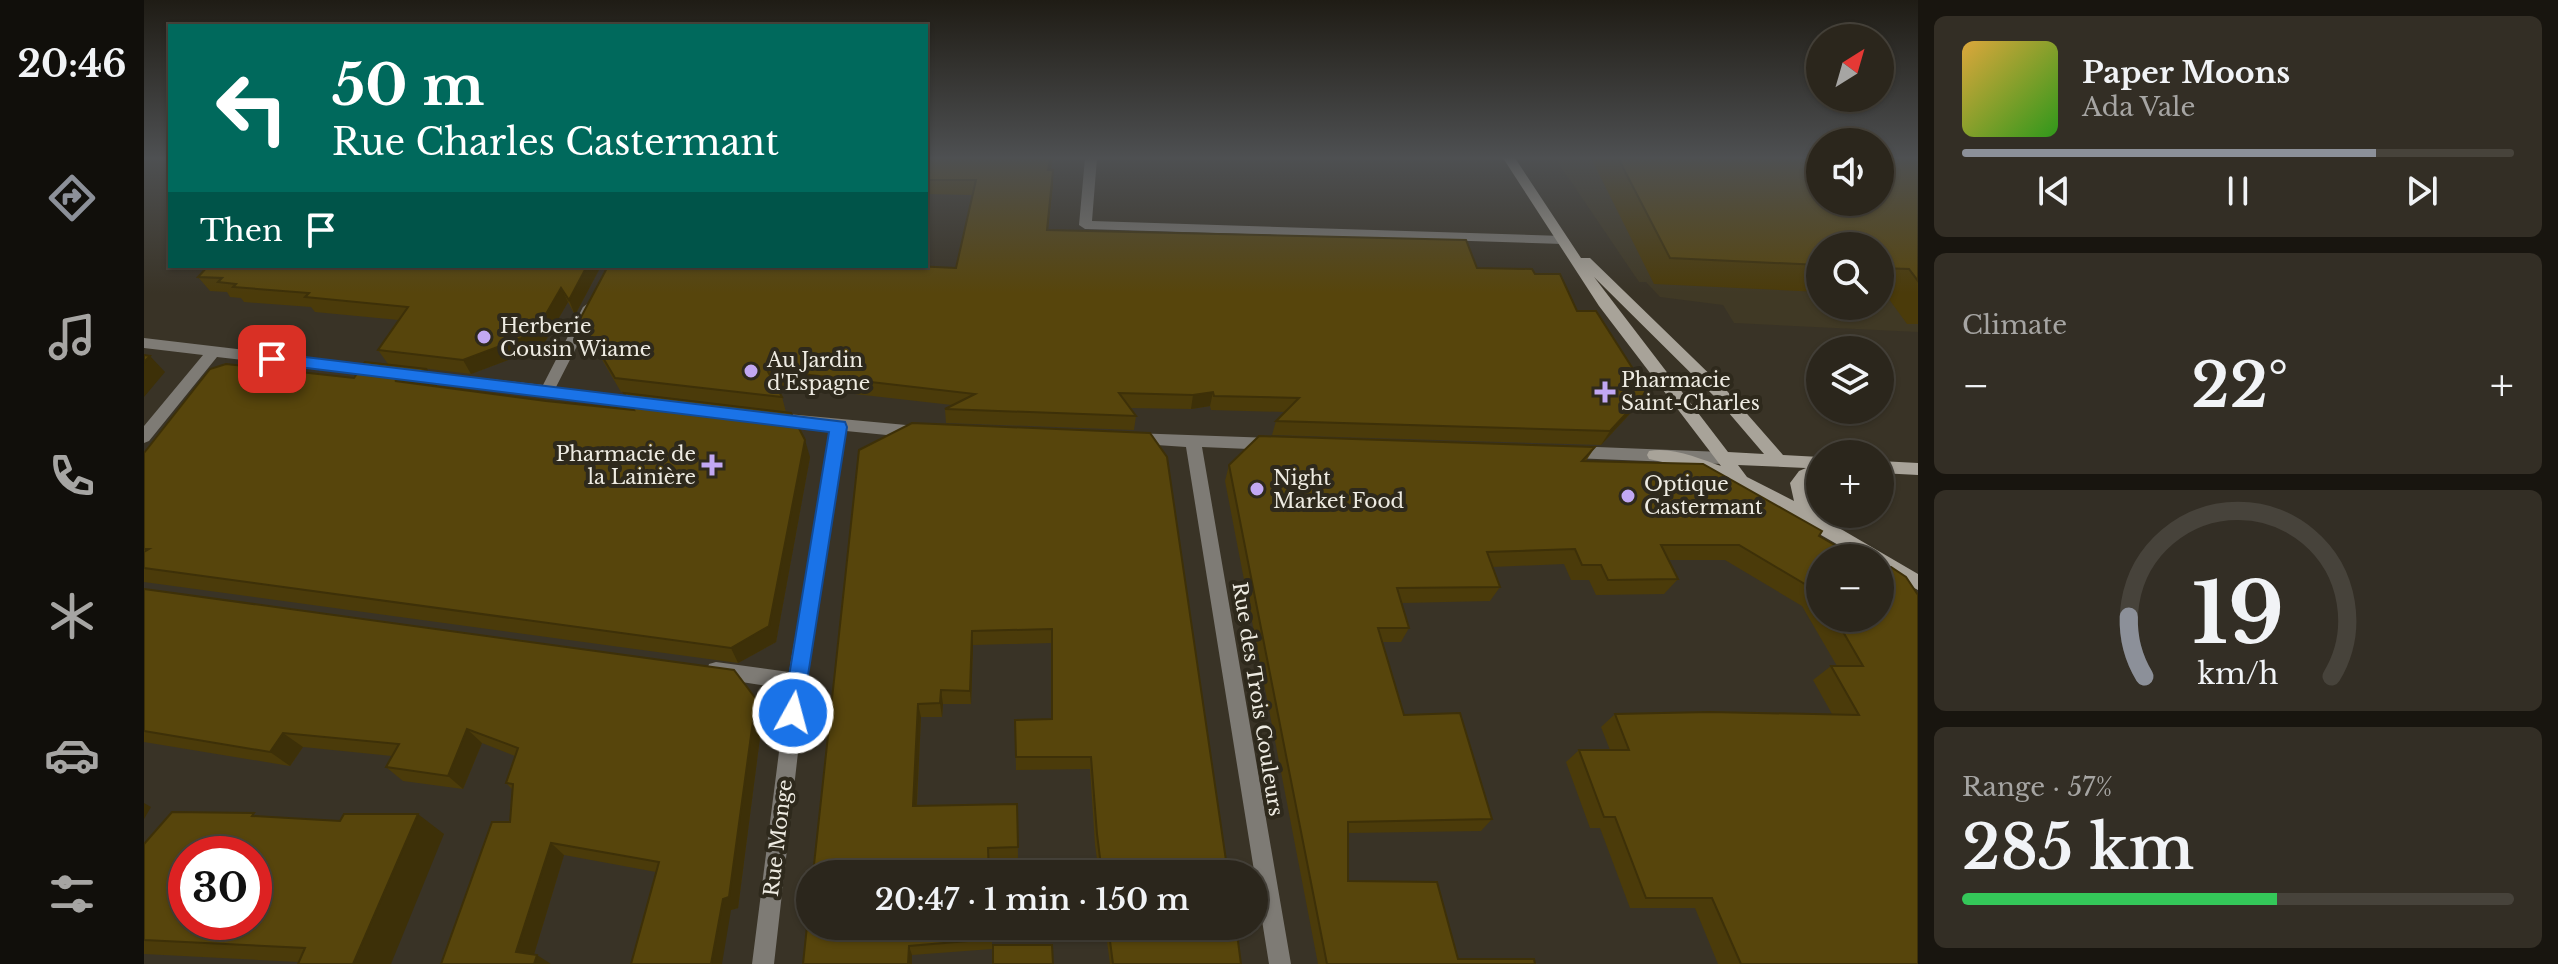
<!DOCTYPE html>
<html lang="en">
<head>
<meta charset="utf-8">
<style>
  :root { --surface:#2b261c; --page:#332e25; --text:#f1f3f6; --muted:#a6a5a3; --line:#47433b; --accent:#8c9099 }
  body { margin:0; font-family:"Libre Baskerville",serif; background:var(--page); color:var(--text); height:100vh; display:flex; flex-direction:column; font-size:30px; white-space:nowrap }
  * { box-sizing:border-box; margin:0 }
  p { font-size:26px; color:var(--muted) }
  .icon { flex:none; width:44px; height:44px; fill:none; stroke:currentColor; stroke-width:2; stroke-linecap:round; stroke-linejoin:round }
  .map { position:relative; flex:1; overflow:hidden }
  .drawer { display:flex; flex-direction:column; gap:16px; padding:16px; background:#18150f; width:640px }
  .drawer>* { flex:none }
  .guide { position:absolute; left:24px; top:24px; width:760px; height:244px; border-radius:0px; box-shadow:0 2px 6px #0004,0 0 0 2px var(--line); background:#00695c; color:#fff; overflow:hidden }
  .needle { width:52px; rotate:37deg }
  .tools { position:absolute; left:1662px; top:24px; display:grid; gap:16px }
  .tools a { display:grid; place-items:center; width:88px; height:88px; border-radius:50%; background:var(--surface); box-shadow:0 2px 6px #0004,0 0 0 2px var(--line); font-size:40px }
  .speed { position:absolute; left:24px; top:836px; display:flex; gap:16px; font-size:40px; font-weight:700; text-align:center }
  .speed>* { display:grid; place-content:center; width:104px; height:104px; border-radius:50%; background:var(--surface); box-shadow:0 2px 6px #0004,0 0 0 2px var(--line); line-height:1 }
  .speed .limit { border:12px solid #d22; background:#fff; color:#111 }
  .pin { position:absolute; display:grid; place-items:center; width:68px; height:68px; color:#fff; margin:-34px; border-radius:16px; box-shadow:0 4px 12px #0006 }
  .me { position:absolute; width:88px; margin:-44px; rotate:7deg; stroke-linejoin:round; filter:drop-shadow(0 0 6px #0008) }
  .turn { display:flex; align-items:center; gap:28px; height:168px; padding:0 32px; font-size:36px }
  .turn .icon { width:104px; height:104px; stroke-width:2.5 }
  .turn b { display:block; font-size:56px; line-height:68px }
  .then { display:flex; align-items:center; height:76px; padding:0 32px; background:#0003; gap:16px; font-size:30px }
  .big { font-size:60px; font-weight:600; line-height:1.1 }
  .drawer .card { flex:1; display:flex; flex-direction:column; justify-content:center; gap:12px; min-width:0; padding:0 28px; border-radius:12px; background:var(--page) }
  .drawer .dial { align-items:center; gap:0 }
  .dial svg { height:208px; overflow:visible; fill:none; stroke:var(--line); stroke-width:7; stroke-linecap:round; text-anchor:middle }
  .dial text { fill:var(--text); stroke:none }
  .song { display:flex; align-items:center; gap:24px }
  .cover { width:96px; height:96px; border-radius:12px; background:linear-gradient(135deg,hsl(40 70% 55%),hsl(110 70% 35%)) }
  .played { height:8px; border-radius:4px; background:linear-gradient(90deg,var(--accent) 75%,var(--line) 75%) }
  .keys { display:flex; justify-content:space-around; direction:ltr }
  .heat { display:flex; justify-content:space-between; align-items:center; font-size:44px; direction:ltr }
  .charge { height:12px; border-radius:6px; background:linear-gradient(90deg,#34c759 57%,var(--line) 0) }
  .trip { position:absolute; left:652px; top:860px; width:472px; height:80px; border-radius:40px; background:var(--surface); box-shadow:0 2px 6px #0004,0 0 0 2px var(--line); font-weight:600; line-height:80px; text-align:center }
  main { display:flex; flex:1; min-height:0 }
  .dock { display:flex; flex-direction:column; width:144px; justify-content:space-around; align-items:center; background:#110f0b; color:var(--muted) }
  .dock .icon { width:56px; height:56px }
  .dock .current { color:var(--accent) }
  .dock b { font-size:36px; color:var(--text) }
  .map>svg:first-child { display:block }
  .built { fill:#403925; fill-rule:evenodd }
  .lines { fill:none; stroke-linecap:round; stroke-linejoin:round }
  .street { fill:#7e7b75; fill-rule:evenodd }
  .secondary { fill:#a8a399; fill-rule:evenodd }
  .wall { fill:#4b3b0a }
  .shaded-wall { fill:#3d3008 }
  .building { fill:#57450c; stroke:#3d3008; stroke-width:2; fill-rule:evenodd }
  .route { fill:#1a73e8; stroke:#114b97; stroke-width:2 }
  .poi-dot { fill:#c2a8f3; stroke:#2e291c; stroke-width:3 }
  .labels { text-anchor:middle; dominant-baseline:central; stroke-width:8; stroke-linejoin:round; paint-order:stroke }
  .poi-label { font-size:20px; fill:#eeebe2; stroke:#2e291c; text-anchor:start }
  .street-label { font-size:20px; fill:#eeebe2; stroke:#2e291c }
</style>
</head>
<body>
<main>
<nav class="dock">
<b>20:46</b>
<svg class="icon current" aria-label="directions" viewBox="0 0 24 24"><path d="M12 3l9 9-9 9-9-9zM9 14v-3h6M13 9l2 2-2 2"/></svg>
<svg class="icon" aria-label="music" viewBox="0 0 24 24"><path d="M9 18V5l10-2v13"/><circle cx="6" cy="18" r="3"/><circle cx="16" cy="16" r="3"/></svg>
<svg class="icon" aria-label="phone" viewBox="0 0 24 24"><path d="M5 4h4l2 5-3 2q2 4 5 5l2-3 5 2v4C11 20 4 13 5 4z"/></svg>
<svg class="icon" aria-label="climate" viewBox="0 0 24 24"><path d="M12 3v18M4 7l16 10M4 17L20 7"/></svg>
<svg class="icon" aria-label="car" viewBox="0 0 24 24"><path d="M5 17H2v-5l4-1 3-4h7l3 4 3 1v5h-3M9 17h6M6 11h13"/><circle cx="7" cy="17" r="2"/><circle cx="17" cy="17" r="2"/></svg>
<svg class="icon" aria-label="filters" viewBox="0 0 24 24"><path d="M4 7h16M4 17h16"/><circle cx="9" cy="7" r="2"/><circle cx="15" cy="17" r="2"/></svg>
</nav>
<div class="map">
<svg width="1774" height="964" viewBox="0 0 1774 964">
  <rect width="100%" height="100%" fill="#393326"/>
  <path class="built" d="M1411,158H1676V202H1736L1774,158V332L1590,323L1579,305L1516,297L1502,282H1495ZM1676,246H1736V306H1676Z"/>
  <g class="lines">
    <g class="street">
      <path d="M941,158H953L948,221L1419,236L1425,240L1419,244L941,229L935,225Z"/>
      <path d="M446,302L453,307L412,387L503,398L508,399L510,403L508,407L503,408L268,380L261,375L268,370L399,385L439,307Z"/>
      <path d="M0,338L237,366L244,371L237,376L73,357L5,441L0,443V426L59,355L0,348Z"/>
      <path d="M633,413L773,426L781,432L773,438L702,431L662,682L630,964H608L643,689L572,678L565,676L563,670L565,664L572,662L645,672L687,430L628,423L625,419Z"/>
      <path d="M988,433L1129,438L1137,444L1129,450L1058,447L1147,964H1125L1042,447L983,443L980,439L983,435Z"/>
      <path d="M1428,446L1578,452L1586,458L1578,464L1428,458L1420,452Z"/>
    </g>
    <g class="secondary">
      <path d="M1359,158H1371L1437,258H1446L1583,391L1639,455L1676,457V476L1667,479L1662,484L1666,501L1678,518L1774,574V590L1736,570V558H1717L1592,486L1541,467L1505,459L1503,455L1505,451C1527,446 1557,459 1577,466L1455,306ZM1450,277L1573,399L1620,454L1584,452ZM1594,465L1662,468L1655,471L1646,483L1650,501L1603,477Z"/>
      <path d="M1736,461L1774,463V475L1736,473Z"/>
    </g>
  </g>
  <g class="wall">
    <path d="M782,158H909L907,170H909V184L904,230L1391,274L1433,311L1494,405L1457,445L1128,435L1132,421L1141,412L1067,410L1066,406L1047,409L986,408L992,416L990,430L802,423L801,409L808,405L631,385L638,397L642,412L477,392L443,334L436,319L812,268L829,195L782,194Z"/>
    <path d="M1447,158H1774V324H1763L1742,295H1736V246H1676V292L1510,284Z"/>
    <path d="M457,266L431,315L424,302L398,347L327,374L244,364L234,350L255,320L171,312L167,307L100,302L97,298L86,297L83,292L66,291L54,277Z"/>
    <path d="M283,369L294,386L402,401L488,410L480,393L666,457L632,642L594,663L0,582V453Z"/>
    <path d="M768,423L1084,874H955L951,845L946,769L872,770L871,720L907,719V643L829,645L827,704H799L798,717H777L773,806L873,804L874,858L845,859V874H669Z"/>
    <path d="M1451,447L1442,461L1675,536L1676,558V618H1736L1774,964H1574L1551,908H1486L1456,828H1446L1422,762L1435,750H1466L1457,727L1471,714H1688L1669,680L1687,666H1693L1658,606L1581,560H1524L1534,579L1520,594L1452,595L1445,580H1427L1420,564L1348,567L1356,587L1346,601L1258,603L1265,628L1257,642H1238L1260,715L1348,819L1337,831L1204,833V881L1314,959L1391,964H1174L1081,481L1085,465Z"/>
    <path d="M0,589L619,714L594,908L587,910L512,872L420,855L390,954L297,964L366,822L369,790L362,783L371,756L338,743L319,789L259,781L242,767L248,756L159,747L146,766L0,742Z"/>
    <path d="M115,816L300,834L155,962L0,954V844Z"/>
    <path d="M666,926H848V949L768,955Z"/>
    <path d="M961,926H1092L1097,964H966Z"/>
  </g>
  <g class="shaded-wall">
    <path d="M907,158H909L904,184V170Z"/>
    <path d="M909,170V184L902,244L903,230Z"/>
    <path d="M443,266H457L431,315L425,300Z"/>
    <path d="M417,288L424,302L398,347L327,374L319,360Z"/>
    <path d="M6,356L21,372L0,397V362Z"/>
    <path d="M283,369L294,387L251,381Z"/>
    <path d="M1503,391L1494,405L1457,445L1466,431Z"/>
    <path d="M1069,392L1066,406L1047,409L1049,395Z"/>
    <path d="M661,440L666,457L632,642L594,663L587,648Z"/>
    <path d="M828,631L829,645L827,704L826,691Z"/>
    <path d="M797,690L799,704L798,717L796,703Z"/>
    <path d="M612,699L619,714L594,908L587,910L578,964H567Z"/>
    <path d="M774,704L777,717L772,818L769,806Z"/>
    <path d="M323,729L338,743L319,789L304,776Z"/>
    <path d="M139,733L159,747L146,766L126,752Z"/>
    <path d="M0,803L7,807L0,819Z"/>
    <path d="M274,814L300,834L247,964H209Z"/>
    <path d="M407,843L420,855L388,961L372,952Z"/>
    <path d="M765,946L768,955V964H764Z"/>
    <path d="M393,955L407,964H390Z"/>
  </g>
  <g class="building">
    <path d="M782,158H907L904,170H909L903,230L1322,240L1333,268L1388,269L1391,274H1416L1433,311H1452L1503,391L1466,431L1132,421L1155,398L1070,396L1069,392L1049,395L975,393L992,416L801,409L831,394L623,370L638,397L471,378L436,319L464,266H770L812,268L832,180H782Z"/>
    <path d="M1474,158H1676V202H1736V158H1774V281L1765,269L1736,268V246H1676V265L1526,258Z"/>
    <path d="M64,266H443L425,300L417,288L391,333L319,360L234,350L264,307L161,297L165,293L89,287L92,284L74,282L78,278L54,277Z"/>
    <path d="M0,355L6,356L0,362Z"/>
    <path d="M221,362L283,369L251,381L402,401L490,410L480,393L647,413L661,440L625,626L587,648L0,568V552L5,549H0V453L66,369L82,364L210,378Z"/>
    <path d="M768,423L1006,433L1023,457L1084,874H958L953,834L947,757H872L871,720L908,719V629L828,631L826,691L797,690L796,703L774,704L769,806L873,804L874,847L844,848L845,874H669L715,450Z"/>
    <path d="M1115,436L1451,447L1438,461L1559,464L1678,531L1675,536L1713,558H1676V593L1595,545H1517L1534,579L1464,580L1457,565H1438L1431,549L1343,552L1356,587L1253,588L1265,628H1234L1260,715L1316,713L1348,819L1204,822V881L1293,882L1314,959H1390L1391,964H1183L1085,465Z"/>
    <path d="M1736,566L1747,567L1762,577L1774,595V964H1597L1568,898H1502L1471,817H1460L1435,750H1485L1471,714L1566,712L1715,715L1687,666H1719L1691,618H1736Z"/>
    <path d="M0,589L590,670L612,699L585,897L579,899L567,964H487L515,862L407,843L372,952L393,955L390,964H297L348,822H366L369,784L362,783L374,748L323,729L304,776L242,767L255,744L139,733L126,752L0,731Z"/>
    <path d="M28,812L110,813L108,816L196,821L200,814H274L209,964H154L161,948L0,940V844ZM42,854H110V922H42Z"/>
    <path d="M666,898V926H847V939L765,946L764,964H659Z"/>
    <path d="M964,926H1092L1097,964H969Z"/>
    <path d="M849,945H908L909,964H849Z"/>
  </g>
  <linearGradient id="sky" x2="0" y2="1"><stop stop-color="#1f1c15"/><stop offset="0.54" stop-color="#4e5052"/><stop offset="1" stop-color="#4e5052" stop-opacity="0"/></linearGradient>
  <rect width="1774" height="293" fill="url(#sky)"/>
  <path class="route" d="M128,353L701,422L703,427L657,720L649,723L642,720L639,713L685,432L122,363L120,359Z"/>
  <g class="poi-dot">
    <circle cx="340" cy="337" r="8"/>
    <circle cx="607" cy="371" r="8"/>
    <path d="M1457 380h8v8h8v8h-8v8h-8v-8h-8v-8h8z"/>
    <path d="M564 453h8v8h8v8h-8v8h-8v-8h-8v-8h8z"/>
    <circle cx="1113" cy="489" r="8"/>
    <circle cx="1484" cy="496" r="8"/>
  </g>
  <g class="labels">
    <g class="poi-label">
      <text x="356" y="326">Herberie<tspan x="356" dy="23">Cousin Wiame</tspan></text>
      <text x="623" y="360">Au Jardin<tspan x="623" dy="23">d'Espagne</tspan></text>
      <text x="1477" y="380">Pharmacie<tspan x="1477" dy="23">Saint-Charles</tspan></text>
      <text x="552" y="454" text-anchor="end">Pharmacie de<tspan x="552" dy="23">la Lainière</tspan></text>
      <text x="1129" y="478">Night<tspan x="1129" dy="23">Market Food</tspan></text>
      <text x="1500" y="484">Optique<tspan x="1500" dy="23">Castermant</tspan></text>
    </g>
    <g class="street-label">
      <text transform="translate(1114 699) rotate(81)">Rue des Trois Couleurs</text>
      <text transform="translate(634 838) rotate(-83)">Rue Monge</text>
    </g>
  </g>
</svg>
<div class="tools">
<a><svg class="needle" viewBox="-14 -14 28 28"><path d="M0-13l5 13h-10z" fill="#e53935"/><path d="M0 13l5-13h-10z" fill="#a6a5a3"/></svg></a>
<a><svg class="icon" aria-label="sound" viewBox="0 0 24 24"><path d="M4 9h4l5-4v14l-5-4H4zM17 9q2 3 0 6"/></svg></a>
<a><svg class="icon" aria-label="search" viewBox="0 0 24 24"><circle cx="10" cy="10" r="6"/><path d="M15 15l6 6"/></svg></a>
<a><svg class="icon" aria-label="layers" viewBox="0 0 24 24"><path d="M12 4l9 5-9 5-9-5zM3 14l9 5 9-5"/></svg></a>
<a>+</a>
<a>−</a>
</div>
<div class="speed"><div class="limit">30</div></div>
<div class="pin" style="left:128px;top:359px;background:#d93025"><svg class="icon" aria-label="arrive" viewBox="0 0 24 24"><path d="M6 21V4h12l-3 4 3 4H6"/></svg></div>
<svg class="me" style="left:649px;top:713px" viewBox="-20 -20 40 40"><circle r="17" fill="#1a73e8" stroke="#fff" stroke-width="3"/><path d="M0-11L8 9 0 5-8 9z" fill="#fff"/></svg>
<div class="trip">20:47 · 1 min · 150 m</div>
<div class="guide">
<div class="turn"><svg class="icon" aria-label="left" viewBox="0 0 24 24"><path d="M17 20v-9H6M10 6l-5 5 5 5"/></svg><div><b>50 m</b>Rue Charles Castermant</div></div>
<div class="then">Then<svg class="icon" aria-label="arrive" viewBox="0 0 24 24"><path d="M6 21V4h12l-3 4 3 4H6"/></svg></div>
</div>
</div>
<section class="drawer">
<div class="card">
<div class="song"><i class="cover"></i><div><b>Paper Moons</b><p>Ada Vale</p></div></div>
<div class="played"></div>
<div class="keys"><svg class="icon" aria-label="previous" viewBox="0 0 24 24"><path d="M18 5L8 12l10 7zM5 5v14"/></svg><svg class="icon" aria-label="pause" viewBox="0 0 24 24"><path d="M8 5v14M16 5v14"/></svg><svg class="icon" aria-label="next" viewBox="0 0 24 24"><path d="M6 5l10 7-10 7zM19 5v14"/></svg></div>
</div>
<div class="card"><p>Climate</p>
<div class="heat"><a>−</a><b class="big">22°</b><a>+</a></div>
</div>
<div class="card dial"><svg viewBox="0 0 100 80">
<path d="M14 69A42 42 0 1 1 86 69"/>
<path d="M14 69A42 42 0 0 1 8 46" stroke="#8c9099"/>
<text x="50" y="56" font-size="32" font-weight="700">19</text>
<text x="50" y="72" font-size="11">km/h</text>
</svg></div>
<div class="card"><p>Range · 57%</p><b class="big">285 km</b><div class="charge"></div></div>
</section>
</main>
</body>
</html>
